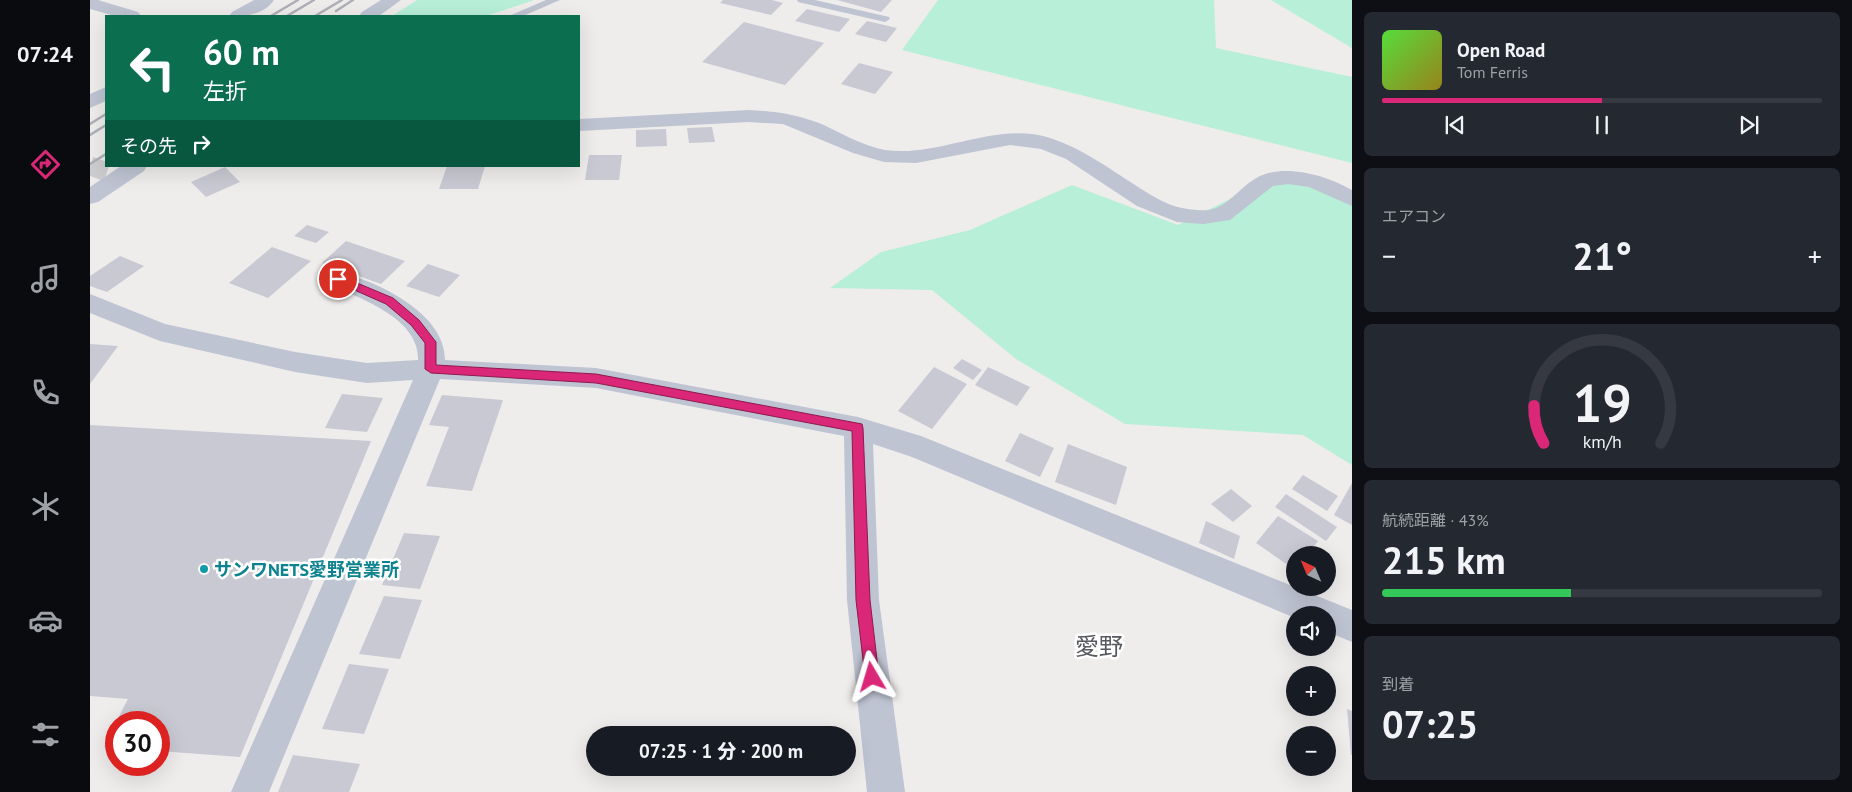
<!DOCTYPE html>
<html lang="ja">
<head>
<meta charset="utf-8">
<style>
  :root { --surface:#171b24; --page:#242831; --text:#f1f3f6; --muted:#9ea1a6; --line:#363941; --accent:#db2777 }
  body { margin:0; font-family:"PT Sans","Noto Sans JP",sans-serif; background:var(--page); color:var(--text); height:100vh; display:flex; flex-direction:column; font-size:19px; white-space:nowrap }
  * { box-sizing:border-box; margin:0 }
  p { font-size:16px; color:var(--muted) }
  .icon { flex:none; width:28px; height:28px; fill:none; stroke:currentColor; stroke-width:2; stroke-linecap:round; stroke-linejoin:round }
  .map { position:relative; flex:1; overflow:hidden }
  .side { display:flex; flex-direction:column; gap:12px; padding:12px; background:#0d0f14; width:500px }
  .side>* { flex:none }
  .hud { position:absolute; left:15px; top:15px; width:475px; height:152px; border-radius:0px; box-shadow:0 5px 20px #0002; background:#0b6e4f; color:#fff; overflow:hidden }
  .needle { width:32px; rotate:316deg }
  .buttons { position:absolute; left:1196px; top:546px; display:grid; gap:10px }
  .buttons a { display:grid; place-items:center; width:50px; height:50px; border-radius:50%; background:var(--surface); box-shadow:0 5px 20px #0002; font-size:25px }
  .speed { position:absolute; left:15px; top:711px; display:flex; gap:10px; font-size:25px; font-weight:700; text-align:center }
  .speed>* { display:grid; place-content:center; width:65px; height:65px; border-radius:50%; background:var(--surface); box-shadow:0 5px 20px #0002; line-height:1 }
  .speed .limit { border:8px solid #d22; background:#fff; color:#111 }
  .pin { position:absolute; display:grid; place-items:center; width:42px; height:42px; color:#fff; margin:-21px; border:2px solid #fff; border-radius:50%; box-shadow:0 1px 5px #0007 }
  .me { position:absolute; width:55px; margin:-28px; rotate:353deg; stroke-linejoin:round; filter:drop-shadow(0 0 4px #0008) }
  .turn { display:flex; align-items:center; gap:18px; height:105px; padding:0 15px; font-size:22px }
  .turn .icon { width:65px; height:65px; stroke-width:2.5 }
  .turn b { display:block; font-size:35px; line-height:42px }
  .then { display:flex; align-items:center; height:48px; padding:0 15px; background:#0003; gap:10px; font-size:19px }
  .big { font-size:38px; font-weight:800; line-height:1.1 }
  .side .widget { flex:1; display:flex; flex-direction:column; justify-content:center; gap:8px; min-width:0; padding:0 18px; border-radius:8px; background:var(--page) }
  .side .dial { align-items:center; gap:0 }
  .dial svg { height:130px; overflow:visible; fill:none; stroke:var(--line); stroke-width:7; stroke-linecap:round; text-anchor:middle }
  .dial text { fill:var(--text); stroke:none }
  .song { display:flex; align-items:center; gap:15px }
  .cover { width:60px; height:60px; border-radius:8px; background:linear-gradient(135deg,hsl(110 70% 55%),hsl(50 70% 35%)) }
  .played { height:5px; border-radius:2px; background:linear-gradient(90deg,var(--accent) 50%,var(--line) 50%) }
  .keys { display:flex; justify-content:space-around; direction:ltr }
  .heat { display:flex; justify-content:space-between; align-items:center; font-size:28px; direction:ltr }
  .charge { height:8px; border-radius:4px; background:linear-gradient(90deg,#34c759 43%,var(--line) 0) }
  .trip { position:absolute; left:496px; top:726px; width:270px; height:50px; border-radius:25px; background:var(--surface); box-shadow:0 5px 20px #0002; font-weight:800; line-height:50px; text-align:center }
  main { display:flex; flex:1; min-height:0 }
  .dock { display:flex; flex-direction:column; width:90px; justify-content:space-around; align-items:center; background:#090b0e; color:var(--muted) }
  .dock .icon { width:35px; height:35px }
  .dock .selected { color:var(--accent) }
  .dock b { font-size:22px; color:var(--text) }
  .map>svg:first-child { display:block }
  .green { fill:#b7efd9 }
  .building { fill:#c8c9d2 }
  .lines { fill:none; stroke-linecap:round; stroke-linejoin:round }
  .minor-tunnel { stroke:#cdcccf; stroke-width:19; stroke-dasharray:19 10; stroke-linecap:butt }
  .service { fill:#bec4d2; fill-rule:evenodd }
  .minor { fill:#bec4d2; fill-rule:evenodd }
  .tertiary { fill:#bec4d2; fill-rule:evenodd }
  .rail { stroke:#aeafb7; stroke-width:2.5 }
  .route { fill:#db2777; stroke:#8e194d }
  .culture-dot { fill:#0f9aa8; stroke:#fff; stroke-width:2 }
  .labels { text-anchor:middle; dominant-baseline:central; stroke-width:5; stroke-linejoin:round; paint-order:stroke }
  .culture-label { font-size:18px; font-weight:bold; fill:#0d838f; stroke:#fff; text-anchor:start }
  .near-quarter-label { font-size:24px; fill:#585a61; stroke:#fff }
</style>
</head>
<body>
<main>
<nav class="dock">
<b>07:24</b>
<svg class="icon selected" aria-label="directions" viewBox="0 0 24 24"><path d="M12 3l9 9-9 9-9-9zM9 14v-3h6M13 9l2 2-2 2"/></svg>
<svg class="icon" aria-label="music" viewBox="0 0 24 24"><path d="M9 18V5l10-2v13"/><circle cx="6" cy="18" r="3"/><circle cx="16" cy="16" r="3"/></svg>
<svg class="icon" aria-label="phone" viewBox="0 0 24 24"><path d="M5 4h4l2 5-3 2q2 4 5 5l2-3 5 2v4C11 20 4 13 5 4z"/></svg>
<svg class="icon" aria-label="climate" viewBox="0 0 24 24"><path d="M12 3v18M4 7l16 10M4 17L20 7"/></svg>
<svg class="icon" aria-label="car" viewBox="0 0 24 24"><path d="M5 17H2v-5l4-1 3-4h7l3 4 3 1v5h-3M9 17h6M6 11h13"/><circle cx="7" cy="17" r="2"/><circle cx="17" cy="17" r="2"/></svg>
<svg class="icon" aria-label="filters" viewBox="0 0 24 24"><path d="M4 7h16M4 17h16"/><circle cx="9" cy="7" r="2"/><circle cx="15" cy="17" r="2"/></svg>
</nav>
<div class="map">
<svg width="1262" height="792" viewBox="0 0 1262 792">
  <rect width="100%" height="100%" fill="#efecec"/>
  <g class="green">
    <path d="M327,0H444L396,16H302Z"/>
    <path d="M848,0H1124L1126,48L1262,77V163L812,50Z"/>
    <path d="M1181,0H1262V48Z"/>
    <path d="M1176,181L1243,188L1262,202V465L1213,435L1035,424L926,359L842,290L740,288L791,252L880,230L982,185L1088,225Z"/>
  </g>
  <g class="building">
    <path d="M633,0H682L693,3L681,15L630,3Z"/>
    <path d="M747,0H802L791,12Z"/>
    <path d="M717,9L760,19L749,32L705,21Z"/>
    <path d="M777,21L807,28L796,42L765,34Z"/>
    <path d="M654,22L734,43L695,85L612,62Z"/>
    <path d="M769,63L803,72L785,94L751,84Z"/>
    <path d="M622,127L625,142L599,143L597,128Z"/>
    <path d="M576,129L577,146L546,147V130Z"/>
    <path d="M499,155H532L529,180H495Z"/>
    <path d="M357,166H395L388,189H349Z"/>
    <path d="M135,167L150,182L116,197L101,182Z"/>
    <path d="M217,225L239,232L226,243L204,236Z"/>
    <path d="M256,241L315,261L291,284L232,263Z"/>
    <path d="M182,247L221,261L178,298L139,283Z"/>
    <path d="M30,256L54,266L17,292L0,286V276Z"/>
    <path d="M338,264L370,275L349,297L316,286Z"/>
    <path d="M0,344L28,346L0,384Z"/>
    <path d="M872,359L892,370L883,380L863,368Z"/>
    <path d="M844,367L877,384L842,429L808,411Z"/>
    <path d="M898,367L940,387L927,406L885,385Z"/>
    <path d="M252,394L293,398L277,432L235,428Z"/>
    <path d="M352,395L413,400L382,491L336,486L359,427L339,425Z"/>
    <path d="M0,425L281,441L150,757L69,751V722H26L38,699L0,696Z"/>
    <path d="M930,433L964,448L950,477L915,461Z"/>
    <path d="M978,444L1037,467L1026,505L965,482Z"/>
    <path d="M1213,475L1248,496L1237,511L1202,489Z"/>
    <path d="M1262,483V525L1244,515Z"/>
    <path d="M1141,489L1162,506L1143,522L1121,504Z"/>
    <path d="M1196,494L1247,527L1236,541L1185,507Z"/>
    <path d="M1188,516L1228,541L1217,555H1205V570L1166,543Z"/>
    <path d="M1116,521L1150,536L1144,559L1109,543Z"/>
    <path d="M314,533L350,536L330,589L292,585Z"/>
    <path d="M294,596L332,600L310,659L269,654Z"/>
    <path d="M259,664L299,669L274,734L232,729Z"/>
    <path d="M1257,709L1262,711V755H1261Z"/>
    <path d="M26,723V748L14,747Z"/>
    <path d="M203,755L270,764L259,792H188Z"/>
  </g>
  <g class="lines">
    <path class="minor-tunnel" d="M0,166L17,172"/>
    <g class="service">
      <path d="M456,0H470L433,16H419Z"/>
      <path d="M707,0H725L799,17L800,19L795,22L708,2Z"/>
    </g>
    <g class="minor">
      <path d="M16,87V101L0,108V94Z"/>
      <path d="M659,110C684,111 705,114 729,123C750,132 772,146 795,150C851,158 907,119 963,139C993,149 1018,168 1045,185C1059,194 1076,205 1092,208C1101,210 1117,212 1126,208C1140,203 1154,184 1168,177C1195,163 1238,176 1262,190V206L1219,187L1198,184L1183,186L1140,220L1113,224L1087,222L1047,206L976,159L951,149L920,145L826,163L794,162L763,153L693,124L659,122L489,131V119Z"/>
      <path d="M248,271C287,282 355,312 355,360L506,368L768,417L831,436L1262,610V642L1238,632V615H1205V618L822,457L783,444L789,600L815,792H777L757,600L754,436L506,388L350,379L179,792H141L323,380L277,383L205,372L70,341L0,313V294L75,324L205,352L277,363L328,360C330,319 271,298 239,285L236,279L239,273Z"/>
    </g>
    <g class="tertiary">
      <path d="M0,0H8L48,12L51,16H25L0,9Z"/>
      <path d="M164,0H184C175,14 155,17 139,16L142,12Z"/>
      <path d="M291,0H311L289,16H269L272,12Z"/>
      <path d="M31,166H57L54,171L8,202L0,204V187Z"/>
    </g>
    <g class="rail">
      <path d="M246,11L263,0"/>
      <path d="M181,16L208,0"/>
      <path d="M197,16L224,0"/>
      <path d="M225,16L252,0"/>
      <path d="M0,124L16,114"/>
      <path d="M0,135L16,125"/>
      <path d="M0,164L16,154"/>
    </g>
  </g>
  <path class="route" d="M248,275L303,298L329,320L346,342V365L506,374L772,424L773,428L780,600L789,677L787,682L782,684L777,682L775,677L766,600L762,431L506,383L341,373L335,369V343L321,325L296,304L244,281L243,279Z"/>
  <circle class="culture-dot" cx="114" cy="569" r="5"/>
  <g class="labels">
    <g class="culture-label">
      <text x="124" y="569">サンワNETS愛野営業所</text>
    </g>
    <g class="near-quarter-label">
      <text x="1009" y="646">愛野</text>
    </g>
  </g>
</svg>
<div class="buttons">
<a><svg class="needle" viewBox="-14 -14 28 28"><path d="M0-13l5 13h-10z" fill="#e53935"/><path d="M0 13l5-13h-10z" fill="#9ea1a6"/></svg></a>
<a><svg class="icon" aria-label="sound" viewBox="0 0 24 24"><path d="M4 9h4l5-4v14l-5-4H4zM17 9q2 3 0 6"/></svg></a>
<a>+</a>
<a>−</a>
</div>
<div class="speed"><div class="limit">30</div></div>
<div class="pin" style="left:248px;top:279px;background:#d93025"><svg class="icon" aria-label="arrive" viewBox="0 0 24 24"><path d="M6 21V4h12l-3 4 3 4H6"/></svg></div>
<svg class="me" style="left:782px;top:677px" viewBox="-20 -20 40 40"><path d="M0-17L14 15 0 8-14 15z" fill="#db2777" stroke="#fff" stroke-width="4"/></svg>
<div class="trip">07:25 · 1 分 · 200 m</div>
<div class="hud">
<div class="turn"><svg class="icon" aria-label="left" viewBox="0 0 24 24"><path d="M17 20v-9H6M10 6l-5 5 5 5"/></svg><div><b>60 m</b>左折</div></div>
<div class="then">その先<svg class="icon" aria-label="right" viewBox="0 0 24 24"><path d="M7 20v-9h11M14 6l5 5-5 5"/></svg></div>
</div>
</div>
<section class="side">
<div class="widget">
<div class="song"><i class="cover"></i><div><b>Open Road</b><p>Tom Ferris</p></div></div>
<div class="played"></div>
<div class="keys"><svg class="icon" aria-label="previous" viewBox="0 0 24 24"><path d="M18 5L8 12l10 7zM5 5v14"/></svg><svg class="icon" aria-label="pause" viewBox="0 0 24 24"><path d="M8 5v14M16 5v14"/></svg><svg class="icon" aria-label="next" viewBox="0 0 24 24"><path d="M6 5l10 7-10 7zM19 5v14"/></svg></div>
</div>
<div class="widget"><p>エアコン</p>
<div class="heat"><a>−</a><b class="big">21°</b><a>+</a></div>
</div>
<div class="widget dial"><svg viewBox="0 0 100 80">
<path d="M14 69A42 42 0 1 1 86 69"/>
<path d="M14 69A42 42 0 0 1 8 46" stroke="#db2777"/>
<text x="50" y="56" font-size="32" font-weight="700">19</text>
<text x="50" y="72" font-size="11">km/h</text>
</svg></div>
<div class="widget"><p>航続距離 · 43%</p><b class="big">215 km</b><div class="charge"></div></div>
<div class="widget"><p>到着</p><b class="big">07:25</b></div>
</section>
</main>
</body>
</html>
